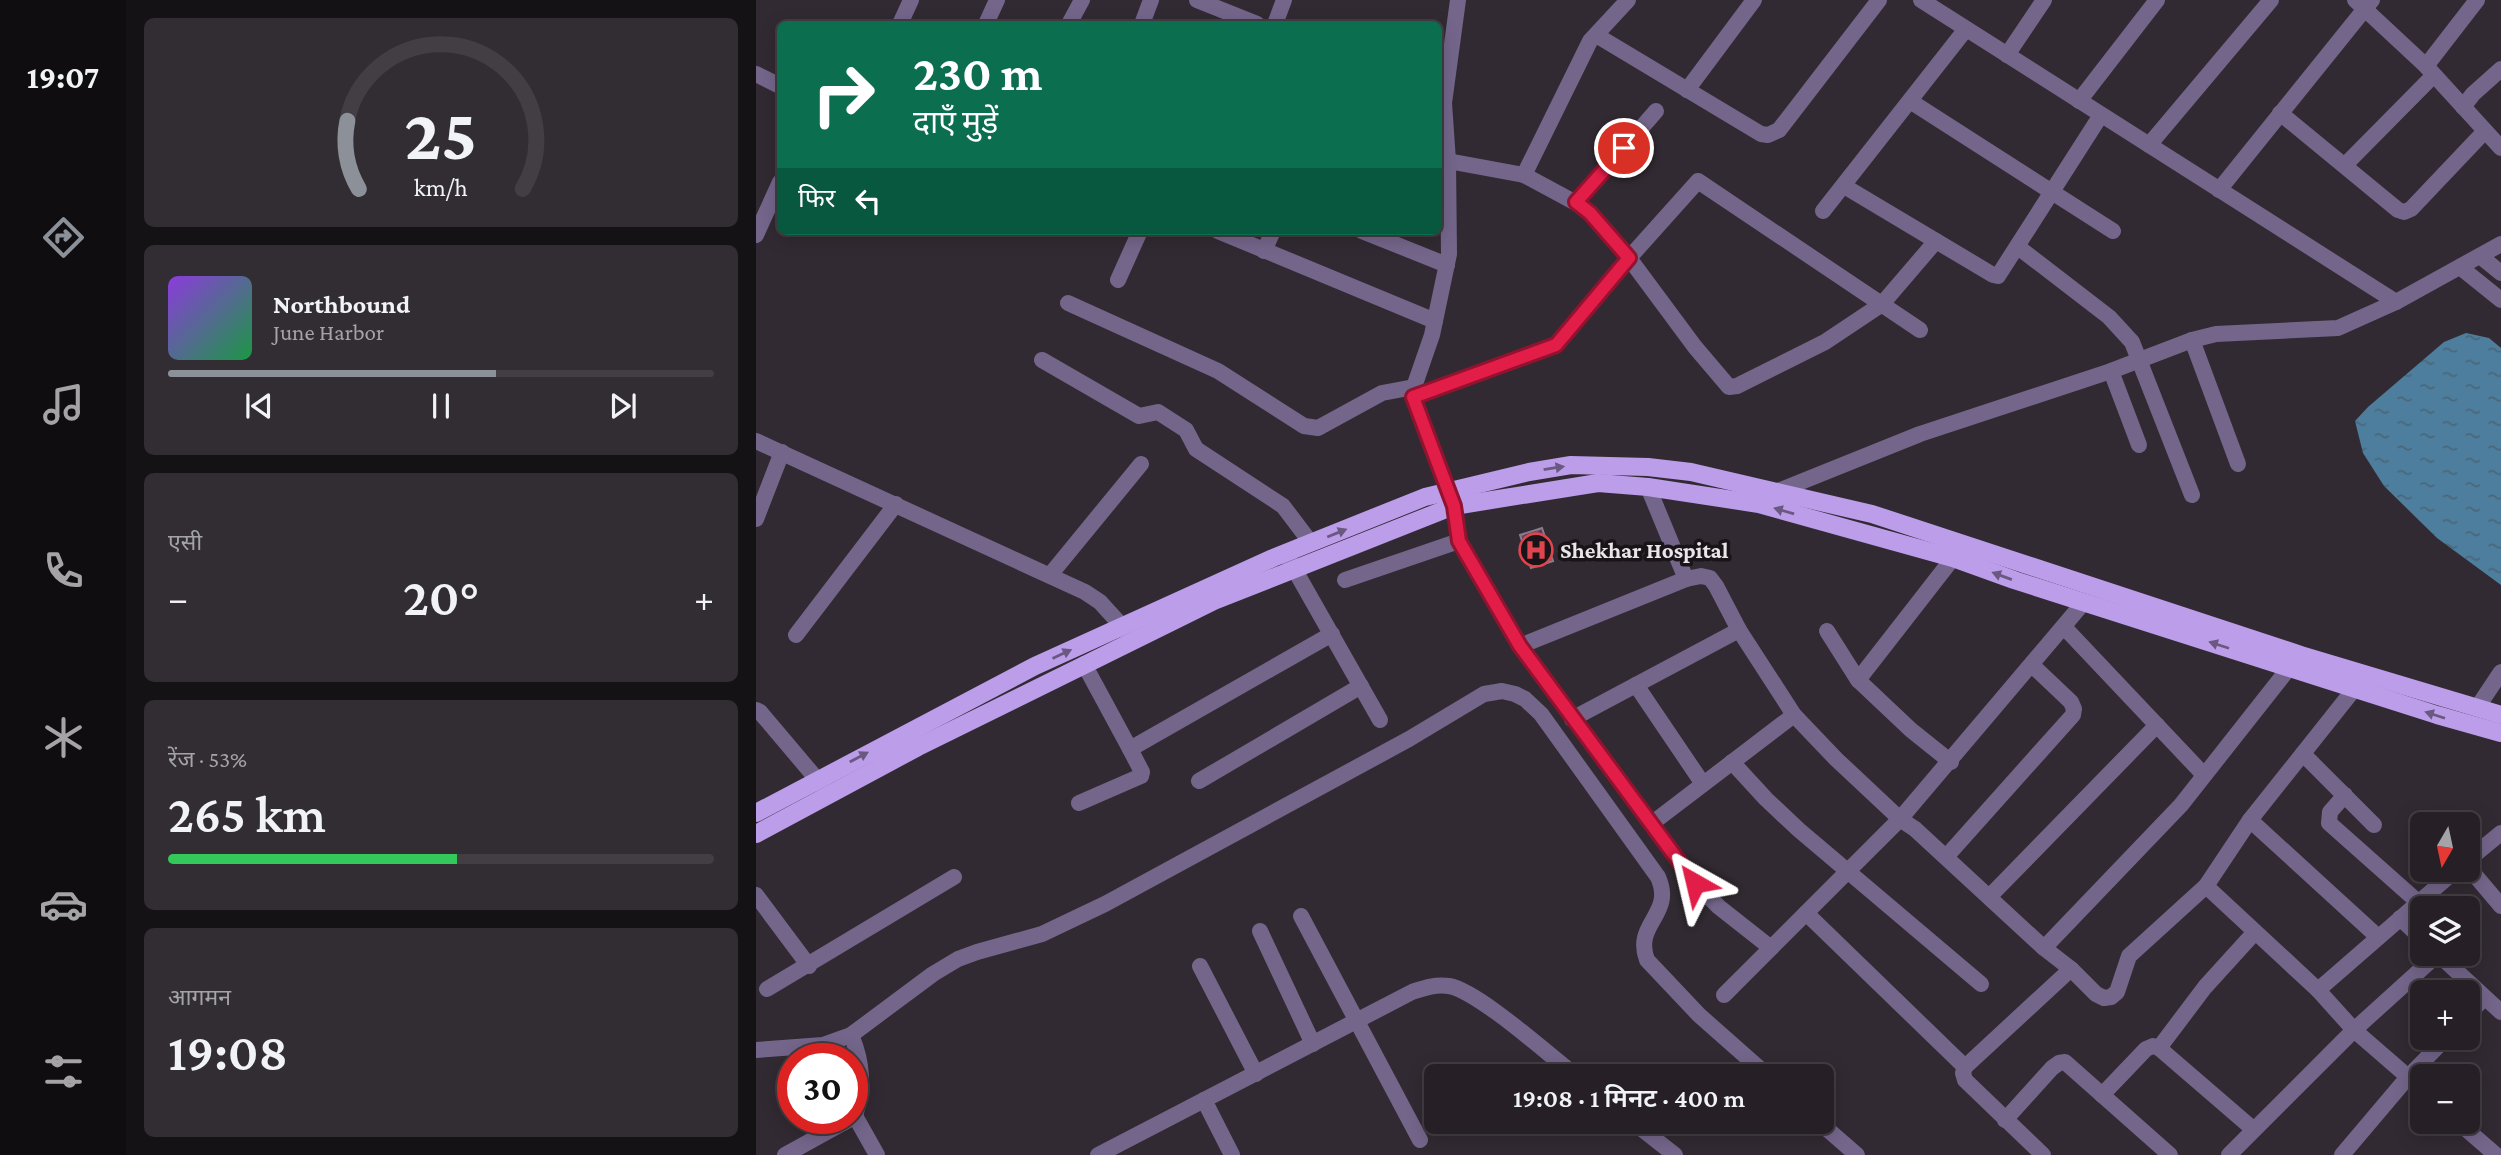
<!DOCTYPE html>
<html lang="hi">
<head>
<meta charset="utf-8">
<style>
  :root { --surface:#262026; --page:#322d32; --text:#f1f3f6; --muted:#a4a3a7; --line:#423e43; --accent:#8c9099 }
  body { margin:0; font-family:"Crimson Pro","Noto Sans Devanagari",serif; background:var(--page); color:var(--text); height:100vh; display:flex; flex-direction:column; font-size:26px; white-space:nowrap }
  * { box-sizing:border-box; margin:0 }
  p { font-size:23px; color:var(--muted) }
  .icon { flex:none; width:38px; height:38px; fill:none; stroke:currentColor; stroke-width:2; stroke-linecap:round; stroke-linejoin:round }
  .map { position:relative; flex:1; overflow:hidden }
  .details { display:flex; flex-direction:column; gap:18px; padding:18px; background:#151215; width:630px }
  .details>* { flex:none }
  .guide { position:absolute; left:21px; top:21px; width:665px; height:214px; border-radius:10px; box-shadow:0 4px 18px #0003,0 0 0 2px var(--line); background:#0b6e4f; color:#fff; overflow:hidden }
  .needle { width:46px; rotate:189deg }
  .tools { position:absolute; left:1654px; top:812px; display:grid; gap:14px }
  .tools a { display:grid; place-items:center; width:70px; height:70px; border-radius:10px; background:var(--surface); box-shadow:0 4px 18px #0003,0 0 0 2px var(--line); font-size:35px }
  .speed { position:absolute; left:21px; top:1043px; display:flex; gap:14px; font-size:35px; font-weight:700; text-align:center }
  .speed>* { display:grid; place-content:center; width:91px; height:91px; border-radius:50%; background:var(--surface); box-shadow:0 4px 18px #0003,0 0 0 2px var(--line); line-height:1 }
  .speed .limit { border:10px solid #d22; background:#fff; color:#111 }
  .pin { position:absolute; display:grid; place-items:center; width:60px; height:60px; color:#fff; margin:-30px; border:4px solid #fff; border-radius:50%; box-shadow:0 2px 7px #0007 }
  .me { position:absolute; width:77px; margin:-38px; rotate:323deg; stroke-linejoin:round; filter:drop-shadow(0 0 5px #0008) }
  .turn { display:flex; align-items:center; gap:24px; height:147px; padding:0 21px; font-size:32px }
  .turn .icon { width:91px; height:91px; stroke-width:2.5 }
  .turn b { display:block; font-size:49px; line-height:60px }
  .then { display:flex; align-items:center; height:66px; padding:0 21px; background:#0003; gap:14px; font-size:26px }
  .big { font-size:52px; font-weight:600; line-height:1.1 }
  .details .card { flex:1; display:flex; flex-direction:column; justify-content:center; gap:10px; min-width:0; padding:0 24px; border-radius:10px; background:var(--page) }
  .details .dial { align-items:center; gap:0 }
  .dial svg { height:182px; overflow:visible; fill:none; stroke:var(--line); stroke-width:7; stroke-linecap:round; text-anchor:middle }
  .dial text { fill:var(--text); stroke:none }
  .song { display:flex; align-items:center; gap:21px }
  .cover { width:84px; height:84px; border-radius:10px; background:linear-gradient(135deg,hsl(270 70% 55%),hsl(140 70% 35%)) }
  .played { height:7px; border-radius:4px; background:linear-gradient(90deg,var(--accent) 60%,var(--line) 60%) }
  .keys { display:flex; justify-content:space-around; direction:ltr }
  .heat { display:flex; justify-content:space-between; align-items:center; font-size:38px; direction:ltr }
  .charge { height:10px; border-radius:5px; background:linear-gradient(90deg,#34c759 53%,var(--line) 0) }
  .trip { position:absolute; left:668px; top:1064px; width:410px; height:70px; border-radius:10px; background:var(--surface); box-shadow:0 4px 18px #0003,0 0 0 2px var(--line); font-weight:600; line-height:70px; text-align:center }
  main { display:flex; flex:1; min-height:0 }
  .tab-bar { display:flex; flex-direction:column; width:126px; justify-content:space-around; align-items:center; background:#0f0d0f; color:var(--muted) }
  .tab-bar .icon { width:49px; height:49px }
  .tab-bar .current { color:var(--accent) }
  .tab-bar b { font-size:32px; color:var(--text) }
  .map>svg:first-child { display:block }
  .water { fill:url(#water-ripples) }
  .building { fill:url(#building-hatch); stroke:#877e88; stroke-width:2 }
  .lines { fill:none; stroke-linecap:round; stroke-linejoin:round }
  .street { stroke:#74668b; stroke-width:16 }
  .primary { stroke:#bb9dea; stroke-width:18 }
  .oneway { fill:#6a5881 }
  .route-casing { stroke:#92132f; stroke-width:18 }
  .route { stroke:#e11d48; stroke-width:12 }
  .labels { text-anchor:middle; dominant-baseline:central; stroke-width:7; stroke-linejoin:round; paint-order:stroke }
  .poi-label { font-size:23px; font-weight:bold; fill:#eae5ea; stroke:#181418; text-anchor:start }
</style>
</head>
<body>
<main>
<nav class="tab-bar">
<b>19:07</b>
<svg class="icon current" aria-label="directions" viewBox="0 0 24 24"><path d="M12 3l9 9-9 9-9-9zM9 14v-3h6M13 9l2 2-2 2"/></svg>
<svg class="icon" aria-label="music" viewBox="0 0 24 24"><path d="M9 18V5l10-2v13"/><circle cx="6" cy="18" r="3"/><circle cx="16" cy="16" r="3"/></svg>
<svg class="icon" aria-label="phone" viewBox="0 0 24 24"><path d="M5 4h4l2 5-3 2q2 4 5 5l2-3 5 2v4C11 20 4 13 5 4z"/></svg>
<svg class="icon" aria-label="climate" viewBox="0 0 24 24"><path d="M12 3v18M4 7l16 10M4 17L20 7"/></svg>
<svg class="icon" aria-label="car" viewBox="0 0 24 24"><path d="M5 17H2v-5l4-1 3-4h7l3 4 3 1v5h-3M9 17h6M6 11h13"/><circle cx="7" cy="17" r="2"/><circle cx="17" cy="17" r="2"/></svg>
<svg class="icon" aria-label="filters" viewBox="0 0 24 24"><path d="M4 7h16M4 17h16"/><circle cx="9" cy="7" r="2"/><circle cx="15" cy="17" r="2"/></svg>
</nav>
<section class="details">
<div class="card dial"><svg viewBox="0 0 100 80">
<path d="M14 69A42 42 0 1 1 86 69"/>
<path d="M14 69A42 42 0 0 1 9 39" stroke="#8c9099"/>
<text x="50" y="56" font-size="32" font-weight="700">25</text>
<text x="50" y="72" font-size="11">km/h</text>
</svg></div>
<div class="card">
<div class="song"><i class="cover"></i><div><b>Northbound</b><p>June Harbor</p></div></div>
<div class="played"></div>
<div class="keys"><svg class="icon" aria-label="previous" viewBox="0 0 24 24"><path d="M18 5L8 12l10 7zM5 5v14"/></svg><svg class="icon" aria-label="pause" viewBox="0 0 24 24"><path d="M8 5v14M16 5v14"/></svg><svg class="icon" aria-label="next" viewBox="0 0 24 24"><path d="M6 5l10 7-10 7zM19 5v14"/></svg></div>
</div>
<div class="card"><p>एसी</p>
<div class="heat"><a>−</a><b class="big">20°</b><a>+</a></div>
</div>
<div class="card"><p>रेंज · 53%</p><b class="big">265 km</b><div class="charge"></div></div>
<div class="card"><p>आगमन</p><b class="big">19:08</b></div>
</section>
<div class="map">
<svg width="1745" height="1155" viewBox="0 0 1745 1155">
  <defs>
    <pattern id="water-ripples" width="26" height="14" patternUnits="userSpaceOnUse" patternTransform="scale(1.75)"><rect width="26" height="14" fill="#4d7e9d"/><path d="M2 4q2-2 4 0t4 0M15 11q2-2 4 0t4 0" fill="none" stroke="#4a677a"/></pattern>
    <pattern id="building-hatch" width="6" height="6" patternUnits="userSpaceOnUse" patternTransform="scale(1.75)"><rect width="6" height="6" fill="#59385c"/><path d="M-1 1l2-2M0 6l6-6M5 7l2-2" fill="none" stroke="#715574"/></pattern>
  </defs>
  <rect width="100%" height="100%" fill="#322a32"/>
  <path class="water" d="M1710,333L1733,338L1745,348V585L1681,538L1628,486L1607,453L1599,421L1612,407L1688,342Z"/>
  <path class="building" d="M786,528L797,561L775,568L764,535Z"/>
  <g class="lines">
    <g class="street">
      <path d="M441,0L501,24"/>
      <path d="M702,0L688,103L692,161L693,254L676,335L658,387L657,397L698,506L703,541L764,646L930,579L945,576L954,578L960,586L983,630L1038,715L1080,759L1144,819L1159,829L1288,948L1315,969L1340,994L1348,998L1355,997L1361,992L1373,956L1450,886L1562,990L1598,1030L1666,1089"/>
      <path d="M1165,0L1640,302"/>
      <path d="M1599,0L1670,66L1745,148"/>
      <path d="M144,24L155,0"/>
      <path d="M230,24L241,0"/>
      <path d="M313,24L326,0"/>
      <path d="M386,24L395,0"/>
      <path d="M519,24L528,0"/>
      <path d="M840,35L1005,134L1012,135L1023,130L1123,0"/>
      <path d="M1251,55L1288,0"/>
      <path d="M1670,66L1721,0"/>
      <path d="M0,74L24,86"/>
      <path d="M931,90L998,0"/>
      <path d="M1154,101L1357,231"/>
      <path d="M1323,101L1401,0"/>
      <path d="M1707,107L1717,94L1745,69"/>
      <path d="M1524,113L1642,210L1648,212L1655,209L1729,131"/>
      <path d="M1393,145L1515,0"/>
      <path d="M692,161L768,175L820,203L834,213L873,258L939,347L973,387L981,386L1069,342L1126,304L1180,241"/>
      <path d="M1589,165L1677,76"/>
      <path d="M768,175L834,41L872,0"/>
      <path d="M1088,186L1237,275L1242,276L1345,115"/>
      <path d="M1463,190L1616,0"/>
      <path d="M820,203L900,111"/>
      <path d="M1067,211L1210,29"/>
      <path d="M462,231L679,321"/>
      <path d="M606,231L691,265"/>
      <path d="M0,235L24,182"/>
      <path d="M1262,247L1353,317L1376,342L1436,495"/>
      <path d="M508,251L517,231"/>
      <path d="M1724,256L1745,273"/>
      <path d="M1704,267L1745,300"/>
      <path d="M362,280L384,231"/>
      <path d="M312,303L462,371L548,426L562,428L626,393L658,387"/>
      <path d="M1436,340L1482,464"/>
      <path d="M286,360L383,416L402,412L430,430L440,449L527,506L555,543"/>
      <path d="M1355,371L1383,445"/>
      <path d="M657,397L800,345L873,258L942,181L1164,330"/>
      <path d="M0,441L329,592L344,602L374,635"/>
      <path d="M892,487L930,579"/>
      <path d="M1022,491L1164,434L1355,371L1436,340L1460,334L1582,328L1640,302L1745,244"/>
      <path d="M0,519L26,452"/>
      <path d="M532,558L624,720"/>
      <path d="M294,575L385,464"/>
      <path d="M589,580L703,541"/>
      <path d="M1308,627L1448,775"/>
      <path d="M1071,631L1102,680L1197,558"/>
      <path d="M40,635L140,504"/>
      <path d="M764,646L939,883L963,907L1015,948"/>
      <path d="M328,664L374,749"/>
      <path d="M1102,680L1155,730L1195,762"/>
      <path d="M880,685L947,784"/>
      <path d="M1721,708L1745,672"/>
      <path d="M0,710L4,712L70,790"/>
      <path d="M816,719L983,630"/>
      <path d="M1547,754L1618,825"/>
      <path d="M976,762L1010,799L1043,830L1225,984"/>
      <path d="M443,781L605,686"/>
      <path d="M1589,795L1574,812L1573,823L1662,902"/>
      <path d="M323,803L385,776L386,772L374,749L576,634"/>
      <path d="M1494,820L1622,937"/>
      <path d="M895,824L1038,715"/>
      <path d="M1190,857L1317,715L1318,709L1315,702L1276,665"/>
      <path d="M1712,860L1745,833"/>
      <path d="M1712,867L1745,906"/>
      <path d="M1450,886L1494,820L1599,688"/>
      <path d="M0,895L53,966"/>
      <path d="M1234,896L1401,725"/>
      <path d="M1050,913L1209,1067"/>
      <path d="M545,916L664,1140"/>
      <path d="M1644,918L1666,939"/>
      <path d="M504,931L557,1044"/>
      <path d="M1288,948L1425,805L1533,668"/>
      <path d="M1682,954L1745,1012"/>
      <path d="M444,966L500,1074"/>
      <path d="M11,989L198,877"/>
      <path d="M1562,990L1700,870"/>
      <path d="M968,995L1144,819L1328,602"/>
      <path d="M1712,1015L1728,998"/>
      <path d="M95,1035C107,1063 108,1087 99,1116L96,1118"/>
      <path d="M1403,1048L1449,987L1499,932"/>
      <path d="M0,1050L67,1045L95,1035L177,974L202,959L221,952L286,934L349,904L653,739L728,694L746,691L759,694L769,699L785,714L902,877C919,915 877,923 891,960L943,1015L1012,1076"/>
      <path d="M1346,1095L1390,1049L1397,1046L1403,1048L1497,1129"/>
      <path d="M448,1100L476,1155"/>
      <path d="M99,1116L121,1155"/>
      <path d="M1249,1120L1296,1068L1303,1063L1309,1062L1414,1155"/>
      <path d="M877,1122L919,1155"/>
      <path d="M1063,1122L1101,1155"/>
      <path d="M1702,1122L1740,1155"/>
      <path d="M29,1155L96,1118"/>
      <path d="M342,1155L656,992C668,988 679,984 693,986C722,991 793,1055 820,1076"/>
      <path d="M1287,1155L1209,1080L1207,1073L1209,1067L1315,969"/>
      <path d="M1473,1155L1598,1030L1682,954"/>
      <path d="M1586,1155L1652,1077L1690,1038"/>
    </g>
    <g class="primary">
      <path d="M0,813L279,666L517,558L669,497L773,472L815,465L892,467L935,472L1116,514L1545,655L1745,715"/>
      <path d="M0,834L162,747L458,601L698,506L842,483L892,487L1003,504L1197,558L1258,580L1681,715L1745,733"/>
    </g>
  </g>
  <defs><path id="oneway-solid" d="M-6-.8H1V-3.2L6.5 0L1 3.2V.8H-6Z" transform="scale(1.75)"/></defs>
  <g class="oneway">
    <use href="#oneway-solid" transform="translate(798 468) rotate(-9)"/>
    <use href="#oneway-solid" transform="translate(1028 511) rotate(-164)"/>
    <use href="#oneway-solid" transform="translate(581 533) rotate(-22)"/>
    <use href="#oneway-solid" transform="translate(1246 576) rotate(-160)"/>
    <use href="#oneway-solid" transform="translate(1463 645) rotate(-162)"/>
    <use href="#oneway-solid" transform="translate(306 654) rotate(-25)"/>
    <use href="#oneway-solid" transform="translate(1679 715) rotate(-162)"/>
    <use href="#oneway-solid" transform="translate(103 757) rotate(-28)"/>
  </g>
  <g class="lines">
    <defs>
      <path id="route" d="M868,148L820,202L834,213L873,258L800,345L657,397L698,506L703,541L764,646L939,883"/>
    </defs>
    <use href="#route" class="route-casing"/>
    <use href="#route" class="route"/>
  </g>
  <defs>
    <symbol id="hospital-ring" viewBox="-11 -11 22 22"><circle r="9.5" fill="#181418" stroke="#e0444e" stroke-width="1.5"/><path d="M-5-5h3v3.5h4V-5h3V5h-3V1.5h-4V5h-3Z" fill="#e0444e"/></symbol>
  </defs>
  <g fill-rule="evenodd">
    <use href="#hospital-ring" x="761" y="531" width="38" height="38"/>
  </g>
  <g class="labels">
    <g class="poi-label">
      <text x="804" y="550">Shekhar Hospital</text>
    </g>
  </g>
</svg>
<div class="tools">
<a><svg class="needle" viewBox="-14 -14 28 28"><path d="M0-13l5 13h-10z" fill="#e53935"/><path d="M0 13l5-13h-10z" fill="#a4a3a7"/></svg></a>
<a><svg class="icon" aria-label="layers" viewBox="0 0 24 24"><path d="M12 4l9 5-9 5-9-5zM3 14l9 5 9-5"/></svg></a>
<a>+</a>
<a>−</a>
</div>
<div class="speed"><div class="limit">30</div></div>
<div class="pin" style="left:868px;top:148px;background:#d93025"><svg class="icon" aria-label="arrive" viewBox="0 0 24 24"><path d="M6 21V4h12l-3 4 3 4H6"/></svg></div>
<svg class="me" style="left:939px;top:883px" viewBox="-20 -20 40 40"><path d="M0-17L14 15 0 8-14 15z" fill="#e11d48" stroke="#fff" stroke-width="4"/></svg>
<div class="trip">19:08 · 1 मिनट · 400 m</div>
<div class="guide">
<div class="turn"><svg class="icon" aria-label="right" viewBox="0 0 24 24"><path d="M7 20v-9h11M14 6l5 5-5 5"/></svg><div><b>230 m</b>दाएँ मुड़ें</div></div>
<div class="then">फिर<svg class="icon" aria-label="left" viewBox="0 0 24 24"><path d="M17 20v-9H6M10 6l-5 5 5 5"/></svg></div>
</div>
</div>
</main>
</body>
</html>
